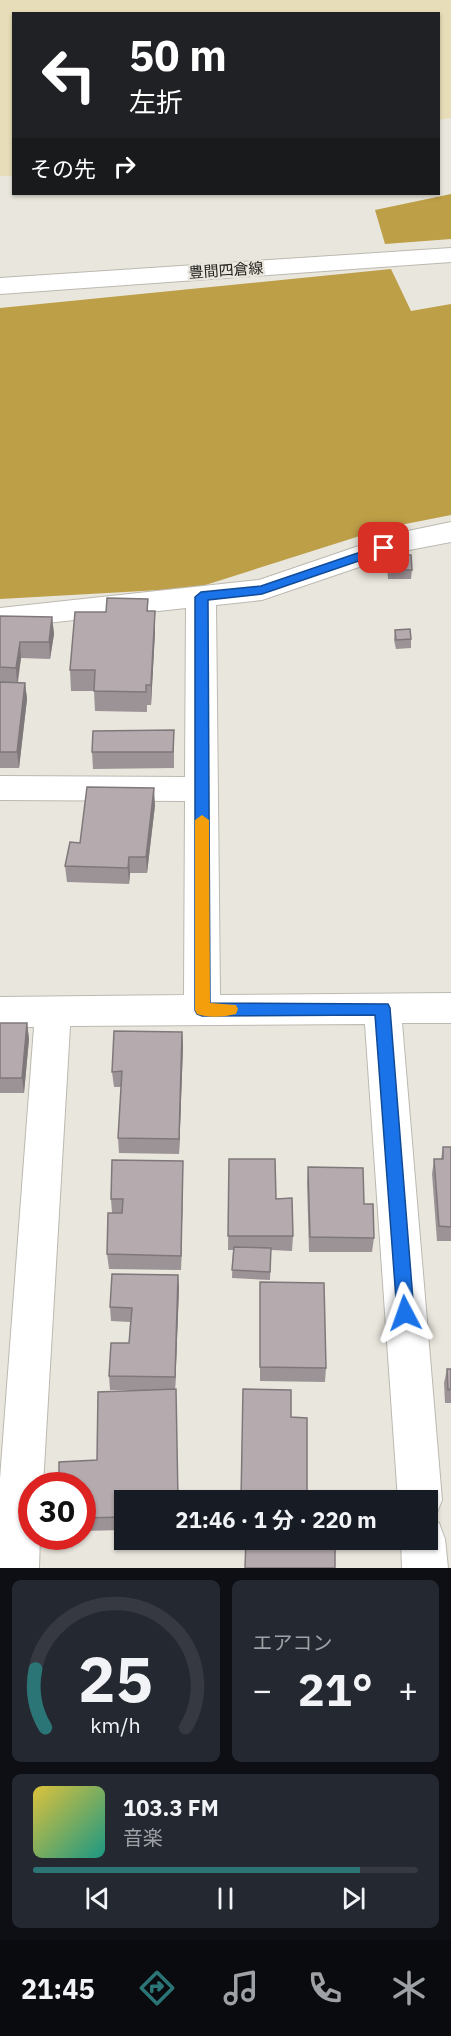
<!DOCTYPE html>
<html lang="ja">
<head>
<meta charset="utf-8">
<style>
  :root { --surface:#171b24; --page:#242831; --text:#f1f3f6; --muted:#9ea1a6; --line:#363941; --accent:#2b7577 }
  body { margin:0; font-family:"IBM Plex Sans","Noto Sans JP",sans-serif; background:var(--page); color:var(--text); height:100vh; display:flex; flex-direction:column; font-size:22px; white-space:nowrap }
  * { box-sizing:border-box; margin:0 }
  p { font-size:20px; color:var(--muted) }
  .icon { flex:none; width:33px; height:33px; fill:none; stroke:currentColor; stroke-width:2; stroke-linecap:round; stroke-linejoin:round }
  .map { position:relative; height:1568px; overflow:hidden }
  .drawer { display:flex; flex-direction:column; gap:12px; padding:12px; background:#0d0f14; flex:1 }
  .drawer>* { flex:none }
  .hud { position:absolute; left:12px; top:12px; width:428px; height:183px; border-radius:0px; box-shadow:0 2px 4px #0004; background:#202124; color:#fff; overflow:hidden }
  .speed { position:absolute; left:18px; top:1472px; display:flex; gap:12px; font-size:30px; font-weight:700; text-align:center }
  .speed>* { display:grid; place-content:center; width:78px; height:78px; border-radius:50%; background:var(--surface); box-shadow:0 2px 4px #0004; line-height:1 }
  .speed .limit { border:9px solid #d22; background:#fff; color:#111 }
  .pin { position:absolute; display:grid; place-items:center; width:51px; height:51px; color:#fff; margin:-26px; border-radius:12px; box-shadow:0 3px 9px #0006 }
  .me { position:absolute; width:66px; margin:-33px; rotate:356deg; stroke-linejoin:round; filter:drop-shadow(0 0 4px #0008) }
  .turn { display:flex; align-items:center; gap:21px; height:126px; padding:0 18px; font-size:27px }
  .turn .icon { width:78px; height:78px; stroke-width:2.5 }
  .turn b { display:block; font-size:42px; line-height:51px }
  .then { display:flex; align-items:center; height:57px; padding:0 18px; background:#0003; gap:12px; font-size:22px }
  .big { font-size:45px; font-weight:700; line-height:1.1 }
  .drawer .widget { flex:1; display:flex; flex-direction:column; justify-content:center; gap:9px; min-width:0; padding:0 21px; border-radius:9px; background:var(--page) }
  .drawer .dial { align-items:center; gap:0 }
  .dial svg { height:156px; overflow:visible; fill:none; stroke:var(--line); stroke-width:7; stroke-linecap:round; text-anchor:middle }
  .dial text { fill:var(--text); stroke:none }
  .song { display:flex; align-items:center; gap:18px }
  .cover { width:72px; height:72px; border-radius:9px; background:linear-gradient(135deg,hsl(50 70% 55%),hsl(170 70% 35%)) }
  .played { height:6px; border-radius:3px; background:linear-gradient(90deg,var(--accent) 85%,var(--line) 85%) }
  .keys { display:flex; justify-content:space-around; direction:ltr }
  .heat { display:flex; justify-content:space-between; align-items:center; font-size:33px; direction:ltr }
  .drawer .tiles { flex:1; display:grid; gap:12px; grid-template-columns:1fr 1fr }
  .widget:last-child { grid-column:span 2 }
  .trip { position:absolute; left:114px; top:1490px; width:324px; height:60px; border-radius:0px; background:var(--surface); box-shadow:0 2px 4px #0004; font-weight:700; line-height:60px; text-align:center }
  .tab-bar { display:flex; height:96px; justify-content:space-around; align-items:center; background:#090b0e; color:var(--muted) }
  .tab-bar .icon { width:42px; height:42px }
  .tab-bar .active { color:var(--accent) }
  .tab-bar b { font-size:27px; color:var(--text) }
  .map>svg:first-child { display:block }
  .forest { fill:#bd9f47 }
  .sand { fill:#e7ddb8 }
  .lines { fill:none; stroke-linecap:round; stroke-linejoin:round }
  .minor-casing { stroke:#bcb9b1; stroke-width:2 }
  .secondary-casing { stroke:#bcb9b1; stroke-width:2 }
  .minor { fill:#fff; fill-rule:evenodd }
  .secondary { fill:#fff; fill-rule:evenodd }
  .wall { fill:#9c9396 }
  .shaded-wall { fill:#7f787a }
  .building { fill:#b5abae; stroke:#7f787a; stroke-width:1.5 }
  .route { fill:#1a73e8; stroke:#114b97; stroke-width:1.5 }
  .slow { fill:#f59e0b }
  .labels { text-anchor:middle; dominant-baseline:central; stroke-width:4.5; stroke-linejoin:round; paint-order:stroke }
  .far-street-label { font-size:15px; fill:#252421; stroke:#e9e6dd }
</style>
</head>
<body>
<div class="map">
<svg width="451" height="1568" viewBox="0 0 451 1568">
  <rect width="100%" height="100%" fill="#e9e6dd"/>
  <g class="forest">
    <path d="M451,194V239L385,244L375,210Z"/>
    <path d="M391,269L411,311L451,304V515L385,528L196,588L0,599V308Z"/>
  </g>
  <path class="sand" d="M0,0H451V118L438,120V14H14L13,176H0Z"/>
  <g class="lines">
    <defs>
      <path id="minor" d="M451,522V542L409,550L262,600L216,605L220,995L451,993V1023H402L442,1500L436,1515L428,1519L439,1523L445,1539L448,1568H402L401,1539H428V1500H398L365,1024L70,1026L43,1485H32V1536H40L39,1568H0V1479L34,1027H0V997L184,995L185,801L0,800V776L185,777L186,608L0,628V608L259,580L394,534Z"/>
      <path id="secondary" d="M451,248V262L0,294V278Z"/>
    </defs>
    <use href="#minor" class="minor-casing"/>
    <use href="#secondary" class="secondary-casing"/>
    <use href="#minor" class="minor"/>
    <use href="#secondary" class="secondary"/>
  </g>
  <g class="wall">
    <path d="M388,555L412,570L411,579H388L387,564Z"/>
    <path d="M148,599V611H155V632L151,705H147V712L95,711L94,691H71L70,670L106,612Z"/>
    <path d="M0,616L52,617L54,634L50,659L21,658L18,683H25L27,699L19,768H0Z"/>
    <path d="M395,630L411,639V648L396,649L394,640Z"/>
    <path d="M174,747V768L93,769L92,752Z"/>
    <path d="M155,805L147,873H130L129,884L67,882L65,866L80,843Z"/>
    <path d="M0,1023H27L29,1039L24,1093H0Z"/>
    <path d="M182,1032L183,1047L179,1154L119,1153L118,1138L121,1087H114L112,1072Z"/>
    <path d="M443,1147H451V1241H437L432,1174L434,1159H441Z"/>
    <path d="M229,1159L276,1199L293,1236L292,1251L271,1250L270,1280L232,1278L233,1250H228Z"/>
    <path d="M308,1167L364,1204L374,1238L372,1252H309L307,1182Z"/>
    <path d="M183,1176L181,1270L109,1269L107,1254L112,1213L111,1199Z"/>
    <path d="M178,1275L179,1289L175,1389L124,1500V1530L82,1531V1485L139,1390H110L109,1376L129,1343L130,1322L111,1321L110,1307Z"/>
    <path d="M260,1282L326,1368L325,1382L260,1381Z"/>
    <path d="M447,1369H451V1403H445L444,1383Z"/>
  </g>
  <g class="shaded-wall">
    <path d="M155,611V632L151,705V685Z"/>
    <path d="M52,617L54,634L50,659L49,642Z"/>
    <path d="M20,642L21,658L17,684L16,668Z"/>
    <path d="M25,683L27,699L19,768L17,752Z"/>
    <path d="M154,788L155,805L147,873L146,857Z"/>
    <path d="M129,857L130,873L129,884L128,868Z"/>
    <path d="M27,1023L29,1039L24,1093L22,1078Z"/>
    <path d="M182,1032L183,1047L179,1154V1139Z"/>
    <path d="M183,1161V1176L181,1270V1256Z"/>
    <path d="M178,1275L179,1289L175,1391V1377Z"/>
  </g>
  <g class="building">
    <path d="M388,555H411L412,570H389Z"/>
    <path d="M107,598L148,599L147,611H155L151,685H146V692L94,691L95,670H70L75,612H106Z"/>
    <path d="M0,616L52,617L49,642H20L16,668L0,667Z"/>
    <path d="M410,629L411,639L396,640L395,630Z"/>
    <path d="M0,682L25,683L17,752H0Z"/>
    <path d="M174,730L173,752H92L93,731Z"/>
    <path d="M87,787L154,788L146,857H129L128,868L65,866L70,842L80,843Z"/>
    <path d="M0,1023H27L22,1078H0Z"/>
    <path d="M114,1031L182,1032L179,1139L118,1138L122,1071L112,1072Z"/>
    <path d="M443,1147H451V1227L439,1226L434,1159H443Z"/>
    <path d="M229,1159H275L276,1199L292,1198L293,1236H228Z"/>
    <path d="M112,1160L183,1161L181,1256L107,1254L108,1213H122L123,1199H111Z"/>
    <path d="M308,1167L363,1168L364,1204H373L374,1238L310,1237Z"/>
    <path d="M234,1247L271,1248L270,1272L232,1270Z"/>
    <path d="M112,1274L178,1275L175,1377L109,1376L111,1343H129L132,1308L110,1307Z"/>
    <path d="M260,1282L324,1283L326,1368L260,1367Z"/>
    <path d="M447,1369H451V1389L448,1390Z"/>
    <path d="M176,1389L178,1500H124V1517L82,1518V1485H59V1462L97,1460L98,1392Z"/>
    <path d="M243,1389L291,1390V1417L307,1418V1500H241Z"/>
    <path d="M246,1539H335V1568H245Z"/>
  </g>
  <path class="route" d="M384,544L388,545V551L262,594L208,600L210,1003L388,1004L390,1008L414,1313L411,1318L405,1321L399,1318L397,1313L375,1015L202,1016L197,1014L195,1010V597L201,592L261,586Z"/>
  <path class="slow" d="M202,815L209,820L210,1003L236,1005L238,1009L236,1014C225,1017 207,1018 197,1014L195,1010V820Z"/>
  <g class="labels">
    <g class="far-street-label">
      <text transform="translate(226 270) rotate(-4)">豊間四倉線</text>
    </g>
  </g>
</svg>
<div class="speed"><div class="limit">30</div></div>
<div class="pin" style="left:384px;top:548px;background:#d93025"><svg class="icon" aria-label="arrive" viewBox="0 0 24 24"><path d="M6 21V4h12l-3 4 3 4H6"/></svg></div>
<svg class="me" style="left:405px;top:1313px" viewBox="-20 -20 40 40"><path d="M0-17L14 15 0 8-14 15z" fill="#1a73e8" stroke="#fff" stroke-width="4"/></svg>
<div class="trip">21:46 · 1 分 · 220 m</div>
<div class="hud">
<div class="turn"><svg class="icon" aria-label="left" viewBox="0 0 24 24"><path d="M17 20v-9H6M10 6l-5 5 5 5"/></svg><div><b>50 m</b>左折</div></div>
<div class="then">その先<svg class="icon" aria-label="right" viewBox="0 0 24 24"><path d="M7 20v-9h11M14 6l5 5-5 5"/></svg></div>
</div>
</div>
<section class="drawer">
<div class="tiles">
<div class="widget dial"><svg viewBox="0 0 100 80">
<path d="M14 69A42 42 0 1 1 86 69"/>
<path d="M14 69A42 42 0 0 1 9 39" stroke="#2b7577"/>
<text x="50" y="56" font-size="32" font-weight="700">25</text>
<text x="50" y="72" font-size="11">km/h</text>
</svg></div>
<div class="widget"><p>エアコン</p>
<div class="heat"><a>−</a><b class="big">21°</b><a>+</a></div>
</div>
<div class="widget">
<div class="song"><i class="cover"></i><div><b>103.3 FM</b><p>音楽</p></div></div>
<div class="played"></div>
<div class="keys"><svg class="icon" aria-label="previous" viewBox="0 0 24 24"><path d="M18 5L8 12l10 7zM5 5v14"/></svg><svg class="icon" aria-label="pause" viewBox="0 0 24 24"><path d="M8 5v14M16 5v14"/></svg><svg class="icon" aria-label="next" viewBox="0 0 24 24"><path d="M6 5l10 7-10 7zM19 5v14"/></svg></div>
</div>
</div>
</section>
<nav class="tab-bar">
<b>21:45</b>
<svg class="icon active" aria-label="directions" viewBox="0 0 24 24"><path d="M12 3l9 9-9 9-9-9zM9 14v-3h6M13 9l2 2-2 2"/></svg>
<svg class="icon" aria-label="music" viewBox="0 0 24 24"><path d="M9 18V5l10-2v13"/><circle cx="6" cy="18" r="3"/><circle cx="16" cy="16" r="3"/></svg>
<svg class="icon" aria-label="phone" viewBox="0 0 24 24"><path d="M5 4h4l2 5-3 2q2 4 5 5l2-3 5 2v4C11 20 4 13 5 4z"/></svg>
<svg class="icon" aria-label="climate" viewBox="0 0 24 24"><path d="M12 3v18M4 7l16 10M4 17L20 7"/></svg>
</nav>
</body>
</html>
